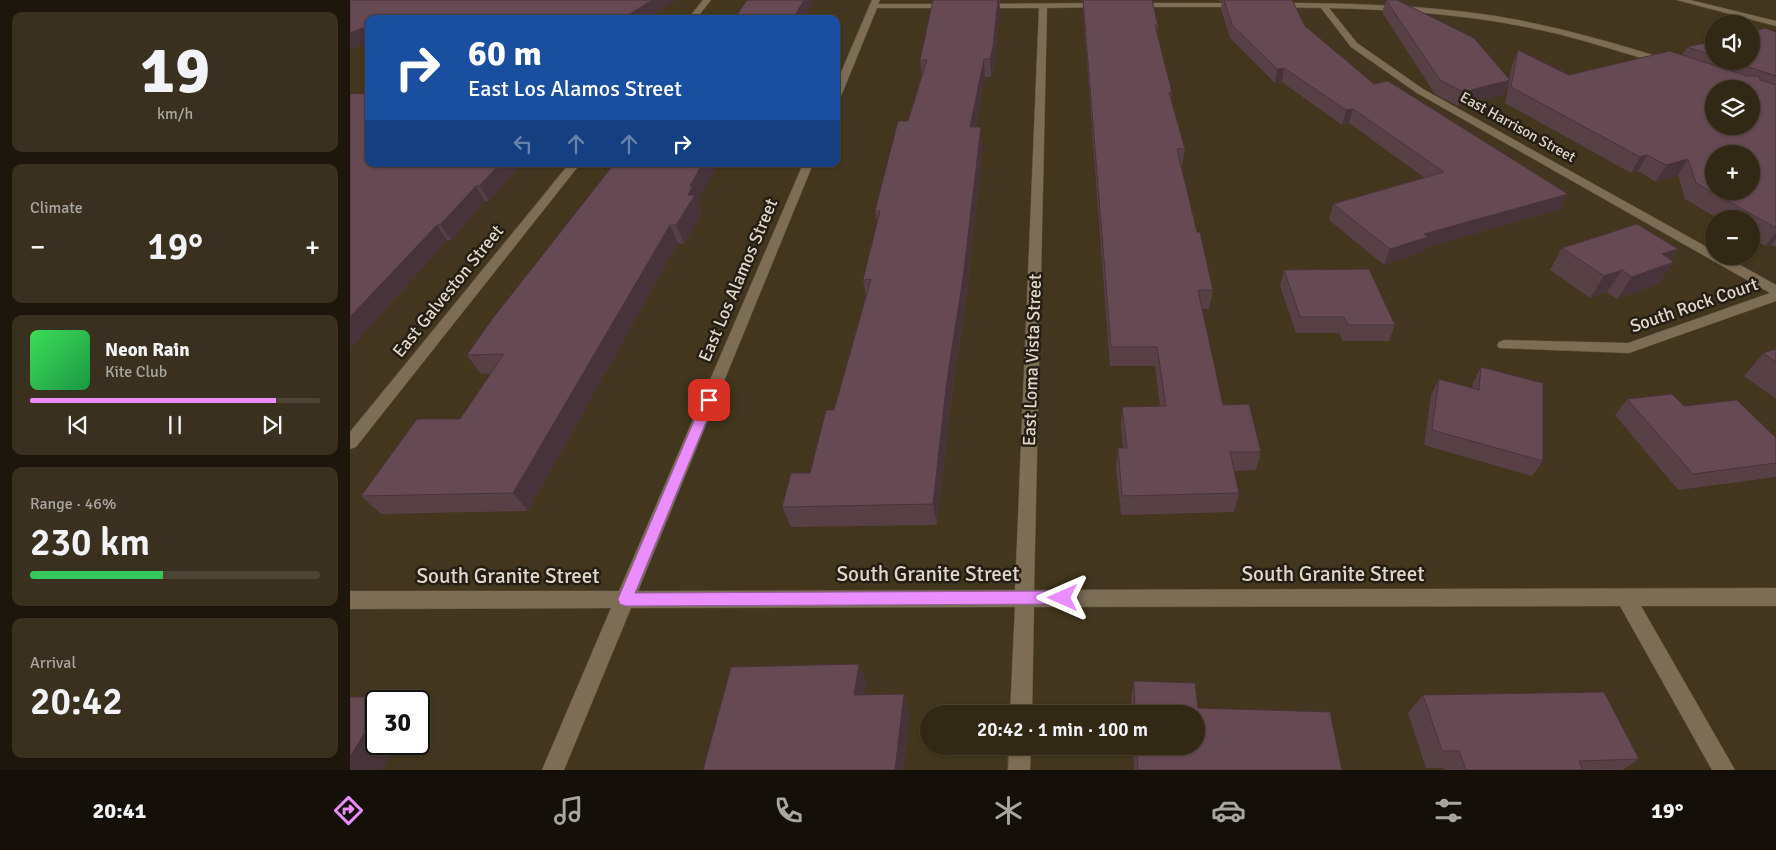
<!DOCTYPE html>
<html lang="en">
<head>
<meta charset="utf-8">
<style>
  :root { --surface:#322816; --page:#3a301f; --text:#f1f3f6; --muted:#a8a6a1; --line:#4d4435; --accent:#ea8dfd }
  body { margin:0; font-family:Signika,sans-serif; background:var(--page); color:var(--text); height:100vh; display:flex; flex-direction:column; font-size:19px; white-space:nowrap }
  * { box-sizing:border-box; margin:0 }
  p { font-size:16px; color:var(--muted) }
  .icon { flex:none; width:28px; height:28px; fill:none; stroke:currentColor; stroke-width:2; stroke-linecap:round; stroke-linejoin:round }
  .map { position:relative; flex:1; overflow:hidden }
  .sheet { display:flex; flex-direction:column; gap:12px; padding:12px; background:#1c160c; width:350px }
  .sheet>* { flex:none }
  .hud { position:absolute; left:15px; top:15px; width:475px; height:152px; border-radius:10px; box-shadow:0 1px 4px #0004,0 0 0 1px var(--line); background:#1a4fa0; color:#fff; overflow:hidden }
  .tools { position:absolute; left:1355px; top:15px; display:grid; gap:10px }
  .tools a { display:grid; place-items:center; width:55px; height:55px; border-radius:50%; background:var(--surface); box-shadow:0 1px 4px #0004,0 0 0 1px var(--line); font-size:25px }
  .speed { position:absolute; left:15px; top:690px; display:flex; gap:10px; font-size:25px; font-weight:700; text-align:center }
  .speed>* { display:grid; place-content:center; width:65px; height:65px; border-radius:50%; background:var(--surface); box-shadow:0 1px 4px #0004,0 0 0 1px var(--line); line-height:1 }
  .speed .limit { border:2px solid #111; border-radius:8px; background:#fff; color:#111 }
  .pin { position:absolute; display:grid; place-items:center; width:42px; height:42px; color:#fff; margin:-21px; border-radius:10px; box-shadow:0 2px 8px #0006 }
  .me { position:absolute; width:55px; margin:-28px; rotate:270deg; stroke-linejoin:round; filter:drop-shadow(0 0 4px #0008) }
  .turn { display:flex; align-items:center; gap:18px; height:105px; padding:0 20px; font-size:22px }
  .turn .icon { width:65px; height:65px; stroke-width:2.5 }
  .turn b { display:block; font-size:35px; line-height:42px }
  .lanes { display:flex; align-items:center; height:48px; padding:0 20px; background:#0003; justify-content:center; gap:25px; direction:ltr }
  .lanes .off { opacity:.35 }
  .big { font-size:38px; font-weight:600; line-height:1.1 }
  .sheet .widget { flex:1; display:flex; flex-direction:column; justify-content:center; gap:8px; min-width:0; padding:0 18px; border-radius:10px; background:var(--page) }
  .sheet .dial { align-items:center; gap:0 }
  .dial b { font-size:65px; line-height:1 }
  .song { display:flex; align-items:center; gap:15px }
  .cover { width:60px; height:60px; border-radius:8px; background:linear-gradient(135deg,hsl(130 70% 55%),hsl(140 70% 35%)) }
  .played { height:5px; border-radius:2px; background:linear-gradient(90deg,var(--accent) 85%,var(--line) 85%) }
  .keys { display:flex; justify-content:space-around; direction:ltr }
  .heat { display:flex; justify-content:space-between; align-items:center; font-size:28px; direction:ltr }
  .charge { height:8px; border-radius:4px; background:linear-gradient(90deg,#34c759 46%,var(--line) 0) }
  .trip { position:absolute; left:570px; top:705px; width:285px; height:50px; border-radius:25px; background:var(--surface); box-shadow:0 1px 4px #0004,0 0 0 1px var(--line); font-weight:600; line-height:50px; text-align:center }
  .dock { display:flex; height:80px; justify-content:space-around; align-items:center; background:#141009; color:var(--muted) }
  .dock .icon { width:35px; height:35px }
  .dock .on { color:var(--accent) }
  .dock b { font-size:22px; color:var(--text) }
  main { display:flex; flex:1; min-height:0 }
  .map>svg:first-child { display:block }
  .lines { fill:none; stroke-linecap:round; stroke-linejoin:round }
  .minor-casing { stroke:#5c513d; stroke-width:1 }
  .minor { fill:#7c6d54; fill-rule:evenodd }
  .wall { fill:#584047 }
  .shaded-wall { fill:#47343a }
  .building { fill:#664a53; stroke:#47343a; fill-rule:evenodd }
  .route { fill:#ea8dfd; stroke:#985ca4 }
  .labels { text-anchor:middle; dominant-baseline:central; stroke-width:5; stroke-linejoin:round; paint-order:stroke }
  .far-street-label { font-size:15px; fill:#dfd7c9; stroke:#241e14 }
  .street-label { font-size:18px; fill:#dfd7c9; stroke:#241e14 }
  .near-street-label { font-size:21px; fill:#dfd7c9; stroke:#241e14 }
</style>
</head>
<body>
<main>
<section class="sheet">
<div class="widget dial"><b>19</b><p>km/h</p></div>
<div class="widget"><p>Climate</p>
<div class="heat"><a>−</a><b class="big">19°</b><a>+</a></div>
</div>
<div class="widget">
<div class="song"><i class="cover"></i><div><b>Neon Rain</b><p>Kite Club</p></div></div>
<div class="played"></div>
<div class="keys"><svg class="icon" aria-label="previous" viewBox="0 0 24 24"><path d="M18 5L8 12l10 7zM5 5v14"/></svg><svg class="icon" aria-label="pause" viewBox="0 0 24 24"><path d="M8 5v14M16 5v14"/></svg><svg class="icon" aria-label="next" viewBox="0 0 24 24"><path d="M6 5l10 7-10 7zM19 5v14"/></svg></div>
</div>
<div class="widget"><p>Range · 46%</p><b class="big">230 km</b><div class="charge"></div></div>
<div class="widget"><p>Arrival</p><b class="big">20:42</b></div>
</section>
<div class="map">
<svg width="1426" height="770" viewBox="0 0 1426 770">
  <rect width="100%" height="100%" fill="#42361e"/>
  <g class="lines">
    <defs>
      <g id="minor">
        <path d="M353,0H361L346,19H338Z"/>
        <path d="M522,0H530L528,4H602L606,6L602,8H527L491,96L486,99V84Z"/>
        <path d="M1327,0H1340L1426,21V26Z"/>
        <path d="M752,3H755V7L697,8L684,590L1426,588V606H1291L1385,770H1362L1270,606L684,607L682,714H660L665,607L281,608L214,770H192L261,608L0,609V591H269L453,164H463L288,591L665,590L689,8H630L626,6L630,4Z"/>
        <path d="M783,3H892L896,5L892,7H780V3Z"/>
        <path d="M925,3C998,3 1073,5 1146,16C1205,26 1262,42 1319,60L1321,62L1316,65C1275,54 1236,40 1195,31C1124,15 1052,10 979,8L1007,43L1073,89L1364,251V256H1374L1426,285V301L1279,353L1149,348L1147,345L1149,342L1154,340L1278,343L1420,293L1067,93L1001,47L971,8L922,7V3Z"/>
        <path d="M219,164H230L6,447L0,449V432Z"/>
        <path d="M659,746H681L680,770H658Z"/>
      </g>
    </defs>
    <use href="#minor" class="minor-casing"/>
    <use href="#minor" class="minor"/>
  </g>
  <g class="wall">
    <path d="M0,0H326L297,19H19V42L0,50Z"/>
    <path d="M583,0H650V2H649L650,10L644,65L641,77H635L626,127L633,146L616,299L601,401L587,525L441,527L432,507L460,473L484,410L516,295L513,280L527,222L525,211L558,121L572,75L570,60Z"/>
    <path d="M732,0H802L808,25L807,34L822,92L821,99L835,149L832,167H831L847,232L863,290L859,309H852L873,405L911,452L906,470L884,471L889,493L884,512L771,515L766,467L768,448H773L771,426L772,407L810,406L805,366H760L733,10V2H732Z"/>
    <path d="M868,0H942L955,26L1024,84L1218,194L1210,209L1074,248L1072,252L1034,265L979,220L983,204L1075,178L999,123L992,125L932,82L925,83L880,38L871,9L872,1H868Z"/>
    <path d="M1036,0L1159,80L1162,65L1168,50L1219,75L1332,55L1337,47L1364,41V61H1401L1426,32V247L1421,245L1415,246L1401,238V219H1369L1335,199L1328,175L1306,182L1288,171L1281,173L1155,103L1159,83L1154,94L1108,106L1085,94L1032,12Z"/>
    <path d="M0,94L172,164L139,201H135L101,240H97L0,349Z"/>
    <path d="M349,200L350,204L349,205L352,213L334,244L328,243L178,511L31,514L11,496L110,419L141,373L131,374L117,355Z"/>
    <path d="M1212,248L1320,259L1309,283L1267,299L1257,292L1240,298L1200,270Z"/>
    <path d="M934,270L1045,325L1039,341H993L989,333H946L930,286Z"/>
    <path d="M1426,349V399L1394,376L1413,353Z"/>
    <path d="M1131,367L1193,461L1182,476L1074,445L1081,395L1089,379L1122,388L1123,383Z"/>
    <path d="M1277,399L1334,406L1426,438V477L1328,490L1265,415Z"/>
    <path d="M784,681L848,708L992,770H784L783,746H846V714H782L781,700Z"/>
    <path d="M1073,695L1289,759L1273,770H1094L1093,768H1076L1058,713Z"/>
  </g>
  <g class="shaded-wall">
    <path d="M302,0H326L297,19H272Z"/>
    <path d="M454,0H465L455,19H443Z"/>
    <path d="M648,0H649L650,10L644,65L641,77L640,59Z"/>
    <path d="M12,28L19,39V42L0,50V33Z"/>
    <path d="M634,59L635,77L622,146L620,127Z"/>
    <path d="M934,68L932,82L925,83L927,69Z"/>
    <path d="M1160,80L1154,94L1108,106L1113,92Z"/>
    <path d="M1003,109L999,123L992,125L996,110Z"/>
    <path d="M631,127L633,146L616,299L601,401L587,525L583,504L597,380Z"/>
    <path d="M1297,155L1288,171L1281,173L1290,157Z"/>
    <path d="M1338,159L1328,175L1306,182L1316,165Z"/>
    <path d="M150,164H172L139,201L129,186Z"/>
    <path d="M352,164H368L349,200L350,204L349,205L352,213L334,244L326,225L338,195L340,186Z"/>
    <path d="M126,186L135,201L101,240L90,225Z"/>
    <path d="M1218,194L1210,209L1074,248L1072,252L1034,265L1040,249L1074,234Z"/>
    <path d="M87,225L97,240L0,349V317Z"/>
    <path d="M320,225L328,243L178,511L163,493Z"/>
    <path d="M1426,233V239L1421,245L1415,246Z"/>
    <path d="M1328,249L1317,264L1324,262L1309,283L1267,299L1282,277L1312,254Z"/>
    <path d="M1272,270L1257,292L1240,298L1254,276Z"/>
    <path d="M509,664L517,683L512,712L504,695Z"/>
    <path d="M554,694L560,712L554,770H545Z"/>
    <path d="M36,697L43,701H34Z"/>
    <path d="M26,714V744H47L32,770H0V757Z"/>
  </g>
  <g class="building">
    <path d="M0,0H302L272,19H19V31L12,28L0,33Z"/>
    <path d="M397,0H454L443,19H384Z"/>
    <path d="M583,0H648L643,47L640,59H634L620,127H631L613,278L597,380L583,504L432,507L441,473H460L476,410H484L521,279L513,280L530,211H525L548,121H558L577,60H570Z"/>
    <path d="M733,0H802L808,25H805L822,92H819L835,149H827L847,232H850L863,290H848L873,405L899,404L911,452H880L889,493L772,496L768,448H777L772,407L816,406L807,347H761Z"/>
    <path d="M874,0H942L955,26L1024,84L1038,81L1218,194L1074,234L1078,237L1040,249L983,204L1094,172L1003,109L996,110L934,68L927,69L882,25Z"/>
    <path d="M1036,0H1047L1124,38L1160,80L1113,92L1090,80Z"/>
    <path d="M1415,28L1426,32V76L1381,61H1401V32Z"/>
    <path d="M1364,41V56L1337,47Z"/>
    <path d="M1168,50L1219,75L1320,51L1397,76H1409L1410,80L1426,85V228L1346,183L1338,159L1316,165L1297,155L1290,157L1161,87ZM1364,89H1401V126H1364ZM1364,154H1401V191H1364Z"/>
    <path d="M19,93V164H150L129,186H126L90,225H87L0,317V94Z"/>
    <path d="M264,164H352L340,186H343L338,195H345L326,225H320L163,493L11,496L67,419H110L154,354L117,355L143,318Z"/>
    <path d="M1287,224L1328,249L1312,254L1324,262L1282,277L1272,270L1254,276L1212,248Z"/>
    <path d="M1019,269L1045,325H998L994,317H950L934,270Z"/>
    <path d="M1426,349V362L1413,353Z"/>
    <path d="M1131,367L1193,383V461L1082,430L1089,379L1129,390Z"/>
    <path d="M1322,394L1334,406L1387,400L1426,438V463L1343,474L1277,399Z"/>
    <path d="M509,664L504,695L554,694L545,770H353L381,667Z"/>
    <path d="M784,681L845,683L848,708L980,712L992,770H788L787,746H846V714H785Z"/>
    <path d="M1254,692L1289,759L1229,761L1233,770H1116L1109,751H1092L1073,695Z"/>
    <path d="M0,697H36L34,701H26V714L0,757Z"/>
  </g>
  <path class="route" d="M359,396L365,400L285,593L713,591L718,593L720,598L718,602L713,604L276,606L270,604L268,599L353,400Z"/>
  <g class="labels">
    <g class="far-street-label">
      <text transform="translate(1168 127) rotate(29)">East Harrison Street</text>
    </g>
    <g class="street-label">
      <text transform="translate(388 280) rotate(-67)">East Los Alamos Street</text>
      <text transform="translate(98 291) rotate(-51)">East Galveston Street</text>
      <text transform="translate(1344 305) rotate(-19)">South Rock Court</text>
      <text transform="translate(682 360) rotate(-88)">East Loma Vista Street</text>
    </g>
    <g class="near-street-label">
      <text x="578" y="574">South Granite Street</text>
      <text x="983" y="574">South Granite Street</text>
      <text x="158" y="576">South Granite Street</text>
    </g>
  </g>
</svg>
<div class="tools">
<a><svg class="icon" aria-label="sound" viewBox="0 0 24 24"><path d="M4 9h4l5-4v14l-5-4H4zM17 9q2 3 0 6"/></svg></a>
<a><svg class="icon" aria-label="layers" viewBox="0 0 24 24"><path d="M12 4l9 5-9 5-9-5zM3 14l9 5 9-5"/></svg></a>
<a>+</a>
<a>−</a>
</div>
<div class="speed"><div class="limit">30</div></div>
<div class="pin" style="left:359px;top:400px;background:#d93025"><svg class="icon" aria-label="arrive" viewBox="0 0 24 24"><path d="M6 21V4h12l-3 4 3 4H6"/></svg></div>
<svg class="me" style="left:713px;top:598px" viewBox="-20 -20 40 40"><path d="M0-17L14 15 0 8-14 15z" fill="#ea8dfd" stroke="#fff" stroke-width="4"/></svg>
<div class="trip">20:42 · 1 min · 100 m</div>
<div class="hud">
<div class="turn"><svg class="icon" aria-label="right" viewBox="0 0 24 24"><path d="M7 20v-9h11M14 6l5 5-5 5"/></svg><div><b>60 m</b>East Los Alamos Street</div></div>
<div class="lanes"><svg class="icon off" aria-label="left" viewBox="0 0 24 24"><path d="M17 20v-9H6M10 6l-5 5 5 5"/></svg><svg class="icon off" aria-label="ahead" viewBox="0 0 24 24"><path d="M12 20V5M6 11l6-6 6 6"/></svg><svg class="icon off" aria-label="ahead" viewBox="0 0 24 24"><path d="M12 20V5M6 11l6-6 6 6"/></svg><svg class="icon" aria-label="right" viewBox="0 0 24 24"><path d="M7 20v-9h11M14 6l5 5-5 5"/></svg></div>
</div>
</div>
</main>
<nav class="dock">
<b>20:41</b>
<svg class="icon on" aria-label="directions" viewBox="0 0 24 24"><path d="M12 3l9 9-9 9-9-9zM9 14v-3h6M13 9l2 2-2 2"/></svg>
<svg class="icon" aria-label="music" viewBox="0 0 24 24"><path d="M9 18V5l10-2v13"/><circle cx="6" cy="18" r="3"/><circle cx="16" cy="16" r="3"/></svg>
<svg class="icon" aria-label="phone" viewBox="0 0 24 24"><path d="M5 4h4l2 5-3 2q2 4 5 5l2-3 5 2v4C11 20 4 13 5 4z"/></svg>
<svg class="icon" aria-label="climate" viewBox="0 0 24 24"><path d="M12 3v18M4 7l16 10M4 17L20 7"/></svg>
<svg class="icon" aria-label="car" viewBox="0 0 24 24"><path d="M5 17H2v-5l4-1 3-4h7l3 4 3 1v5h-3M9 17h6M6 11h13"/><circle cx="7" cy="17" r="2"/><circle cx="17" cy="17" r="2"/></svg>
<svg class="icon" aria-label="filters" viewBox="0 0 24 24"><path d="M4 7h16M4 17h16"/><circle cx="9" cy="7" r="2"/><circle cx="15" cy="17" r="2"/></svg>
<b>19°</b>
</nav>
</body>
</html>
